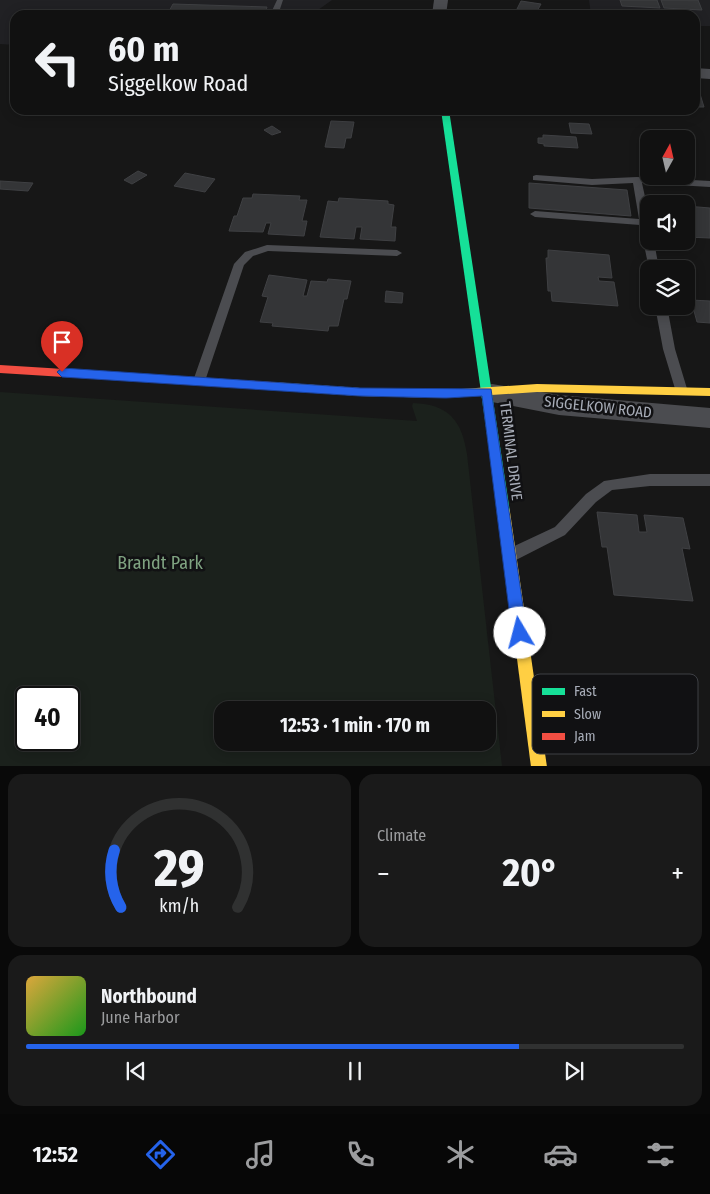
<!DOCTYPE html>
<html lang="en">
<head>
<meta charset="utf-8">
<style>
  :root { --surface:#111; --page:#1a1a1a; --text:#f1f3f6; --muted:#9c9d9f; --line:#303131; --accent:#2563eb }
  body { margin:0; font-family:"Fira Sans Condensed",sans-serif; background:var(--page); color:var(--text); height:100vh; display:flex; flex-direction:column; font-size:19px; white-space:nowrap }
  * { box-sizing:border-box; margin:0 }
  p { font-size:16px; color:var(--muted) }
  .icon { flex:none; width:28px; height:28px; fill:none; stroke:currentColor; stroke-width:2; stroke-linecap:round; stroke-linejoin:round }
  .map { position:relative; height:766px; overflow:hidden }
  .drawer { display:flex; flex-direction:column; gap:8px; padding:8px; background:#090909; flex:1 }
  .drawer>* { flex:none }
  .guide { position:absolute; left:10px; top:10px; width:690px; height:105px; border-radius:15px; box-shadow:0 2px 12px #0003,0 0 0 1px var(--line); background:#111; color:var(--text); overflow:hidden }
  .needle { width:32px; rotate:8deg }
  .controls { position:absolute; left:640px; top:130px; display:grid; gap:10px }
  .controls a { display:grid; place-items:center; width:55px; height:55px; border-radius:10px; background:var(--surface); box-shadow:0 2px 12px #0003,0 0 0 1px var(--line); font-size:25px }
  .speed { position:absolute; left:15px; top:686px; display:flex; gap:10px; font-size:25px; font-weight:700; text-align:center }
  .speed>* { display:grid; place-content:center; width:65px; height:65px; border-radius:50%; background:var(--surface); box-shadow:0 2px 12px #0003,0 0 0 1px var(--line); line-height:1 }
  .speed .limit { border:2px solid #111; border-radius:8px; background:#fff; color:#111 }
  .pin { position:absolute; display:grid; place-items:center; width:42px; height:42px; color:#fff; margin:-51px -21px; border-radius:50% 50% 50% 0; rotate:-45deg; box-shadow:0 0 5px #0007 }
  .pin .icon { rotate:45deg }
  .me { position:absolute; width:55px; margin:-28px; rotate:352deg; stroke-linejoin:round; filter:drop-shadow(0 0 4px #0008) }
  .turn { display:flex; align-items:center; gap:18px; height:105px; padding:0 15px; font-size:22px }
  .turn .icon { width:65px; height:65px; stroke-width:2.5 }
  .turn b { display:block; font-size:35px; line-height:42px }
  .big { font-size:38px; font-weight:700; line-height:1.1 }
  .drawer .card { flex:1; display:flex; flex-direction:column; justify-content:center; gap:8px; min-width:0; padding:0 18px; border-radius:15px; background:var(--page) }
  .drawer .dial { align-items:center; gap:0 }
  .dial svg { height:130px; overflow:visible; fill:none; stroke:var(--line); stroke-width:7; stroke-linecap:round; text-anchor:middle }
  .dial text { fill:var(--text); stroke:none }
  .song { display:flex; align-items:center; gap:15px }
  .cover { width:60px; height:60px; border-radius:8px; background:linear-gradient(135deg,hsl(40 70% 55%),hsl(120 70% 35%)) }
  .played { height:5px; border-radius:2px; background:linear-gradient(90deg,var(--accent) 75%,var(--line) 75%) }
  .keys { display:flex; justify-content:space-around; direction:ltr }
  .heat { display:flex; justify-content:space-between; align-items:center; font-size:28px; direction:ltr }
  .drawer .tiles { flex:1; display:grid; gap:8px; grid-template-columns:1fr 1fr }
  .card:last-child { grid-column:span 2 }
  .trip { position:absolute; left:214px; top:701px; width:282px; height:50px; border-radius:15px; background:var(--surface); box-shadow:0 2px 12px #0003,0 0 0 1px var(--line); font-weight:700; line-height:50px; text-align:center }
  .tabs { display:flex; height:80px; justify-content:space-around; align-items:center; background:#070707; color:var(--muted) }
  .tabs .icon { width:35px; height:35px }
  .tabs .current { color:var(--accent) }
  .tabs b { font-size:22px; color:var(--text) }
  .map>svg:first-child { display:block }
  .built { fill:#212124 }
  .green { fill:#1b211c; fill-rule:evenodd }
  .building { fill:#343537; stroke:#3f4043 }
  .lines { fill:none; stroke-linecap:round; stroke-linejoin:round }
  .lane { fill:#4b4c50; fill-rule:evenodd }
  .street { fill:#4b4c50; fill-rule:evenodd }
  .fast { fill:#16e098; fill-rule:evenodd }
  .slow { fill:#ffcf43; fill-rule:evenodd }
  .jam { fill:#f24e42; fill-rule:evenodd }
  .route { fill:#2563eb; stroke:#184099 }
  .labels { text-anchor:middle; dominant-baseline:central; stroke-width:5; stroke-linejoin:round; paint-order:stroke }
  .street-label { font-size:15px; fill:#a8adb8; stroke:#111113 }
  .near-park-label { font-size:18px; fill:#7fa381; stroke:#111113 }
  .key { fill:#111113; stroke:#3e4045; stroke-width:1 }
  .key-label { font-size:14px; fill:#a8adb8 }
</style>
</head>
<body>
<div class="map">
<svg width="710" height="767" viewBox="0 0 710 767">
  <rect width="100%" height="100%" fill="#171717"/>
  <g class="built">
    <path d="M0,0H332L311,15H15V45L0,44Z"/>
    <path d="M589,0H710V26H695V15H591Z"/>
  </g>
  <path class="green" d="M0,392L417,421L412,406L413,403C449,404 462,421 467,454L502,766H0ZM26,698H69V740H26ZM222,710H488V742H222Z"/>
  <g class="building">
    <path d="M620,0H657L660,8L622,6Z"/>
    <path d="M661,0H698L702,10L664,8Z"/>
    <path d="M521,1L541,4L535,15L522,13L524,10L517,9Z"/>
    <path d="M173,4L267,7L264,15H167Z"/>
    <path d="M695,94H700L704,107H695Z"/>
    <path d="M331,121L354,122L351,138H346L344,148L325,147Z"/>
    <path d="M569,123L589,124L592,134L571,133Z"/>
    <path d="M272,126L281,132L272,135L264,130Z"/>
    <path d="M543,135L576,137L578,148L544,146V144L538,143V138H543Z"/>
    <path d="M138,171L147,175L132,184L124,180Z"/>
    <path d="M185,173L215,179L205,192L174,186Z"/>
    <path d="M0,181L33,183L28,191L0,189Z"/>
    <path d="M529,183L627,190L631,216L529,208Z"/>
    <path d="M253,194L300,196L299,200H307L302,221H307L304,236L268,234L271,223H266L263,232L229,231L234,216H237L243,198H252Z"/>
    <path d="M339,198L388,201V204L394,205L391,227H396L395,241L360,239L362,227H356L354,239L320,237L328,201L338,202Z"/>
    <path d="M686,206L710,208V238L686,237Z"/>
    <path d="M548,250L609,255L612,278L598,277L599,281L614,282L618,306L552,301L551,291H548L546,258H548Z"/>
    <path d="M269,275L307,280L303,296H307L311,281L327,282L328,279L351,281L347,299H344L338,326H329L328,331L272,326L273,323L260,322L268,297L262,296Z"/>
    <path d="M386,291L403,293L402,303L385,302Z"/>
    <path d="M691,300L710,301V323L697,322Z"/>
    <path d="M597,512L637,515L639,532H647L644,515L683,518L690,549L682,548L693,601L614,595L607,547H602Z"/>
  </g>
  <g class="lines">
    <g class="lane">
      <path d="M277,0H283L278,15H270Z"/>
      <path d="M536,175L592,179L637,177L710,181V187L642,183L649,215V241H654L659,269H649L640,225L535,217L530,214L535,211L639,219L633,183L592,185L533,180V176Z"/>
      <path d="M267,245L397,250L402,253L397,256L268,251L253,256L244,265L205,381L203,384H195L193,381L234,264L245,252Z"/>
      <path d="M655,306H667L675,349L688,392L686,395H678L676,392L663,349Z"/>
      <path d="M650,474H710V486H650L612,490L596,502L565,535L516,560L511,562L506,560L504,555L506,550L555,527L586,494L604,481Z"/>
    </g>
    <g class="street">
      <path d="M434,0H448L446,15H432Z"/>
      <path d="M695,68L710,69V79L695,78Z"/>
      <path d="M492,384L559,395L710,408V428L559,415L492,402L483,400L479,393L483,386Z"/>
    </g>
    <path class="fast" d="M441,110H449L510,512L509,516L504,517L499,516L498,512Z"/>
    <g class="slow">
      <path d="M272,382L360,388L446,390L537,384L710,388V396L537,392L446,398L360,396L272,390L266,386Z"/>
      <path d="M504,507L509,508L510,512L547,767H531L498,512L499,508Z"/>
    </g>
    <path class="jam" d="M0,365L272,382L278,386L272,390L0,373Z"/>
  </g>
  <path class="route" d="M62,368L360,388L491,389L527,633L525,638L520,640L514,638L512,633L482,396L446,398L360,396L62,377L57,372Z"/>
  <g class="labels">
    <g class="street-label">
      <text transform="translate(598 407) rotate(6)">SIGGELKOW ROAD</text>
      <text transform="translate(511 451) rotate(83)">TERMINAL DRIVE</text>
    </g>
    <g class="near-park-label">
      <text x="160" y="563">Brandt Park</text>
    </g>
  </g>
  <rect x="532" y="674" width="166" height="80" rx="8" class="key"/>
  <rect x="542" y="688" width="23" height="7" fill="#16e098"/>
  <rect x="542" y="711" width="23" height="6" fill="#ffcf43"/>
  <rect x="542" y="733" width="23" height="7" fill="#f24e42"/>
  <g class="key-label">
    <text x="574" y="696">Fast</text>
    <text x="574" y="719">Slow</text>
    <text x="574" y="741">Jam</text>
  </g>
</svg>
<div class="controls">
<a><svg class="needle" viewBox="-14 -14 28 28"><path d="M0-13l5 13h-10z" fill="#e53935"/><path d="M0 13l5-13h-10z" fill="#9c9d9f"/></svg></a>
<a><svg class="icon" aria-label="sound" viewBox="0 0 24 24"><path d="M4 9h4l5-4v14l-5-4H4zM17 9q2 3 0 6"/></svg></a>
<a><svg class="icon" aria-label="layers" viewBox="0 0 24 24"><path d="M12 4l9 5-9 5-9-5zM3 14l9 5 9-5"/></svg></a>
</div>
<div class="speed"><div class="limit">40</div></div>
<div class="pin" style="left:62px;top:372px;background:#d93025"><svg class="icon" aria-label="arrive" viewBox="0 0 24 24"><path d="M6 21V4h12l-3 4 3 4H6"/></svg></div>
<svg class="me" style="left:520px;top:633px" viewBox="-20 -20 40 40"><circle r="19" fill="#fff"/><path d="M0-13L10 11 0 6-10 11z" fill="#2563eb"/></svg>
<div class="trip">12:53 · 1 min · 170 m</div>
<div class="guide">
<div class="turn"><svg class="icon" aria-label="left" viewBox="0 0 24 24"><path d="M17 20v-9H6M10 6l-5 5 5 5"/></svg><div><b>60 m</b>Siggelkow Road</div></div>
</div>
</div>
<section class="drawer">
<div class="tiles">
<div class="card dial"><svg viewBox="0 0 100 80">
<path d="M14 69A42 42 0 1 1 86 69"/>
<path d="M14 69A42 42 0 0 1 10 34" stroke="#2563eb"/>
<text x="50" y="56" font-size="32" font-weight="700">29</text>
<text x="50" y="72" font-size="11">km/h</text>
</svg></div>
<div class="card"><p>Climate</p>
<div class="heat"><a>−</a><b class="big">20°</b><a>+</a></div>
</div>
<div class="card">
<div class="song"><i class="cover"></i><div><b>Northbound</b><p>June Harbor</p></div></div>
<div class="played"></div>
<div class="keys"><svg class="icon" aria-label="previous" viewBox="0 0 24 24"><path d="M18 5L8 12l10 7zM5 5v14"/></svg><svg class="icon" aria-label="pause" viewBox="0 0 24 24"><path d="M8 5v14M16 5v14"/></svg><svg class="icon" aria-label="next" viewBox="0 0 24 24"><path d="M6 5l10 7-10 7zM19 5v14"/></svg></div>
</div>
</div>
</section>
<nav class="tabs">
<b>12:52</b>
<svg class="icon current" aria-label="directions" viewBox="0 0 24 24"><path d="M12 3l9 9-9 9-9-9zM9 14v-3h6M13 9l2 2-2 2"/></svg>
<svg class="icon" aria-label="music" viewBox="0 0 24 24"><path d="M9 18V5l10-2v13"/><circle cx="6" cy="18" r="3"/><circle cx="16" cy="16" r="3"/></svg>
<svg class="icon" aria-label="phone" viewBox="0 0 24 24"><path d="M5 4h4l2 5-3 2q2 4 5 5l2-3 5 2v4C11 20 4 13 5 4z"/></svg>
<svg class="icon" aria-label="climate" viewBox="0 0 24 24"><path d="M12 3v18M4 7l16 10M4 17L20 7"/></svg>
<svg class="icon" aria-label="car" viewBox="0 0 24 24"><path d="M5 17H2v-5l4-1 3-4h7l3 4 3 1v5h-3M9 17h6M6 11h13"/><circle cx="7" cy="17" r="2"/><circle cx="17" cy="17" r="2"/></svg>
<svg class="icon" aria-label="filters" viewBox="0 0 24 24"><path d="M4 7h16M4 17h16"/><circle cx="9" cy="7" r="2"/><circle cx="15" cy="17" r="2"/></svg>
</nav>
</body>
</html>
